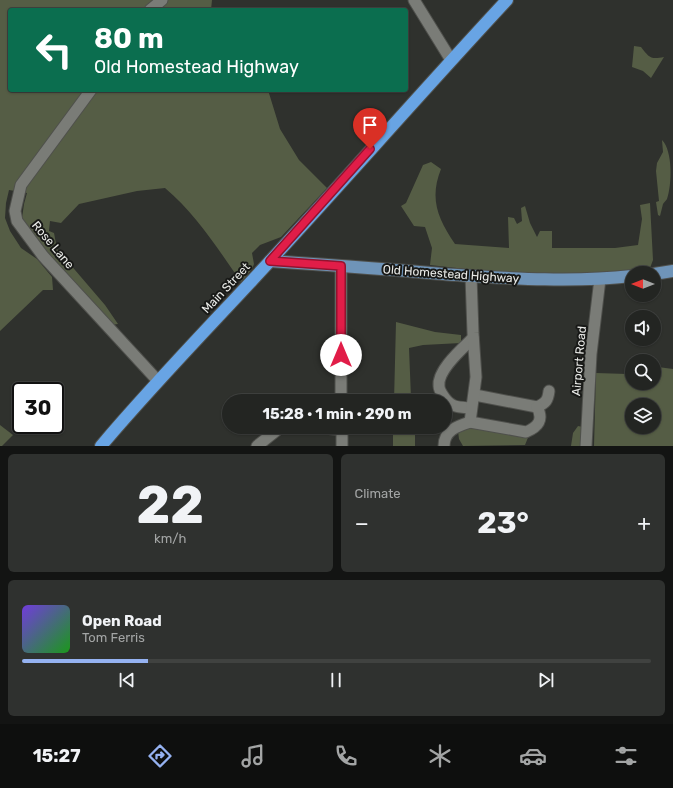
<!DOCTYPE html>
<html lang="en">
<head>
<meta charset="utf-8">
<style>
  :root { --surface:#232522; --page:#2f312f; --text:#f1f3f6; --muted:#a3a5a5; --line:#404240; --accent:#95b2f1 }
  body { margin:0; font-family:Rubik,sans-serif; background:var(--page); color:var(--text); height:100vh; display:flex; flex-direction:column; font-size:15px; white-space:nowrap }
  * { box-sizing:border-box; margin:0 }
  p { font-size:13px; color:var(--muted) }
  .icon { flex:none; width:22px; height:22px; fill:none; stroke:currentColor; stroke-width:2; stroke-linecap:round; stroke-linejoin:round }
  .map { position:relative; height:446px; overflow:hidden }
  .sheet { display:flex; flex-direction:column; gap:8px; padding:8px; background:#131413; flex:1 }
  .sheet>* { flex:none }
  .top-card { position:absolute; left:8px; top:8px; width:400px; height:84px; border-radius:4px; box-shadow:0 1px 3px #0004,0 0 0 1px var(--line); background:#0b6e4f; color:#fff; overflow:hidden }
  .needle { width:26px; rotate:270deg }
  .buttons { position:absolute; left:625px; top:266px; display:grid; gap:8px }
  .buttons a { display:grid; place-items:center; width:36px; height:36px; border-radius:50%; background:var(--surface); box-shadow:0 1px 3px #0004,0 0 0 1px var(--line); font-size:20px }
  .speed { position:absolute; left:12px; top:382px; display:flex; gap:8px; font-size:20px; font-weight:700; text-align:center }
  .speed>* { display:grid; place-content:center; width:52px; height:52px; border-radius:50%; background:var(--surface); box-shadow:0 1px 3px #0004,0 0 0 1px var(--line); line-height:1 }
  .speed .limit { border:2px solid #111; border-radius:6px; background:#fff; color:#111 }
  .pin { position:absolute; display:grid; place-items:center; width:34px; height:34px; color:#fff; margin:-41px -17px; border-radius:50% 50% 50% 0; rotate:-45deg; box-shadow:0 0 4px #0007 }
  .pin .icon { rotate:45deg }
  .me { position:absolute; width:44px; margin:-22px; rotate:0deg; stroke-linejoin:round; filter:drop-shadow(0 0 3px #0008) }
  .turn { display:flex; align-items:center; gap:14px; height:84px; padding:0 20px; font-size:18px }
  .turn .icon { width:52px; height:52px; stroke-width:2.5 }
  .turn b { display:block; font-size:28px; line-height:34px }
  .big { font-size:30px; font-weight:700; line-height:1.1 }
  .sheet .widget { flex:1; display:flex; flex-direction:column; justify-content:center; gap:6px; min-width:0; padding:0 14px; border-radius:6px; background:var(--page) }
  .sheet .dial { align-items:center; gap:0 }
  .dial b { font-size:52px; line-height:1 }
  .song { display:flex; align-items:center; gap:12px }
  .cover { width:48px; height:48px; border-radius:6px; background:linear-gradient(135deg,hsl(260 70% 55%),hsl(120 70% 35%)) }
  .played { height:4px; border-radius:2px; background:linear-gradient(90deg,var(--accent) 20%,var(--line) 20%) }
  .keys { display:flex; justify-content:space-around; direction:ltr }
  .heat { display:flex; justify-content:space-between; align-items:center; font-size:22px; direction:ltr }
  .sheet .tiles { flex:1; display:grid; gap:8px; grid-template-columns:1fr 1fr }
  .widget:last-child { grid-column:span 2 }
  .trip { position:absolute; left:222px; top:394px; width:230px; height:40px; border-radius:20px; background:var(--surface); box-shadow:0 1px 3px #0004,0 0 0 1px var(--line); font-weight:700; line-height:40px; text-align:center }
  .menu { display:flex; height:64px; justify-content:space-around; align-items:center; background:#0e0f0e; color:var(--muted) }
  .menu .icon { width:28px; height:28px }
  .menu .current { color:var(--accent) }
  .menu b { font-size:18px; color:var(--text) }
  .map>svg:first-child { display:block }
  .green { fill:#555d45; fill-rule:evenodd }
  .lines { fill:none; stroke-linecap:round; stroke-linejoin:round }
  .minor-casing { stroke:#4f504c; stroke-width:13 }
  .major-casing { stroke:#4f504c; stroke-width:14 }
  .highway-casing { stroke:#4f504c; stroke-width:14 }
  .minor { stroke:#7a7c77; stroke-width:11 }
  .major { stroke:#6f94b8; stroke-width:12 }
  .highway { stroke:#68a4e4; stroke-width:12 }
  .route-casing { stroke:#92132f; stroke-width:10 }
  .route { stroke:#e11d48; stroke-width:7 }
  .labels { text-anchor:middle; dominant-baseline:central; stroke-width:4; stroke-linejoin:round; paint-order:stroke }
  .street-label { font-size:12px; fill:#eaebe8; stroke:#181917 }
</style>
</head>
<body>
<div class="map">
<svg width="673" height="446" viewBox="0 0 673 446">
  <rect width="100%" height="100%" fill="#2f312d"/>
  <g class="green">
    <path d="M0,0H212L211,10H10V90H268L280,129L299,160L327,188L281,237L260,245L252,253L254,264L252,269L241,282C218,249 196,214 165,188L137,191L79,204L61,223L50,221L49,231L54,233L57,249L105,305L118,324L111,325L60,268L27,227L22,218L24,204L27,193L9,190L6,203L5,218L10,231L21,248L37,259L52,277L53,290H43L0,331Z"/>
    <path d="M634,46L641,47C649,57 650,60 664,57L651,78L643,71L632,67Z"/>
    <path d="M662,140C673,151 672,185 667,199C666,201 664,202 663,204C662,208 661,212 660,216L658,215L656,202L659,201L656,171L657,163L663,152Z"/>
    <path d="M431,162L441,169C429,199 438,219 455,244L509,248L508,217L514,218L517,224L522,221L521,208L525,206L530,223L537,237L540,231H552V248H615L638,245L642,219L640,205L650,203L653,260L650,268C577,280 503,274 430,265L432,248L425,227L414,226L401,206L406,203L423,165Z"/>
    <path d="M396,322L435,332L461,335V343L423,345L409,348L411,398L404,397V401H394Z"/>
    <path d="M658,367L673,369V446H594L596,373L627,374L632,373V383H654V368ZM632,405H654V427H632Z"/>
    <path d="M0,425L13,435L2,446H0Z"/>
    <path d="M578,426L583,427L584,446H571L573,433Z"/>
    <rect x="393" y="427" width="22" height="19"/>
    <path d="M468,427L529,435L525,445L463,446L459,439L458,431Z"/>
  </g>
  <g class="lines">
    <defs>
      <g id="minor">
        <path d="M414,0L451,60"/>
        <path d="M150,10L162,0"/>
        <path d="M91,90L21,185L15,211L17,221L43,256L158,381"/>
        <path d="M341,266V401"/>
        <path d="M475,395L537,407"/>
        <path d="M537,407C546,403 548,400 549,391"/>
        <path d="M471,408C459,407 451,408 444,397C442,394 439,390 439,386C437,370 463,348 473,338"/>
        <path d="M470,422L526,432C538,427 544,420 537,407"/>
        <path d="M316,427L342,430"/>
        <path d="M257,446L281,427"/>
        <path d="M342,446V427"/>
        <path d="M444,446C444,430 458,426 470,422L476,377L473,333L471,276"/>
        <path d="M586,446L591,354L600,279"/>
      </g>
      <g id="major">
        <path d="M270,261C328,265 386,269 443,274C506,278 569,283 632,276"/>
        <path d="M654,274L673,271"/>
      </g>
      <path id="highway" d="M101,446C155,382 214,322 271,260C350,174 427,86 507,0"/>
    </defs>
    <use href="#minor" class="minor-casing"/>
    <use href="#major" class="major-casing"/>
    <use href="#highway" class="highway-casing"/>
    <use href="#minor" class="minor"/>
    <use href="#major" class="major"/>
    <use href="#highway" class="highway"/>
  </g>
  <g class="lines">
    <defs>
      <path id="route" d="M341,355V266L270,261L370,149"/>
    </defs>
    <use href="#route" class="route-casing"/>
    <use href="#route" class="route"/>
  </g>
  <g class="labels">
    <g class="street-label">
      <text transform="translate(53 245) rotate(50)">Rose Lane</text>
      <text transform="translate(451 274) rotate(4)">Old Homestead Highway</text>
      <text transform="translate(226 288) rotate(-47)">Main Street</text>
      <text transform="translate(579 361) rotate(-85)">Airport Road</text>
    </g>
  </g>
</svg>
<div class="buttons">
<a><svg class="needle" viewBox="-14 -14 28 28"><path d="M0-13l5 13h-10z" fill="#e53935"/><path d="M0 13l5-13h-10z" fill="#a3a5a5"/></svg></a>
<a><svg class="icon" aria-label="sound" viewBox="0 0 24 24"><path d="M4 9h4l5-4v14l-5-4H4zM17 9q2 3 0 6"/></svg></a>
<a><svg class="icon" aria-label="search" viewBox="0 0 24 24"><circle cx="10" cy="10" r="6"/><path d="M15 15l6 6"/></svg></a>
<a><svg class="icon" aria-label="layers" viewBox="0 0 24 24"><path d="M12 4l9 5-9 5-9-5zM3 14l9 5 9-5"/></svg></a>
</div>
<div class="speed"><div class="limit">30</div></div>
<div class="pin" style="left:370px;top:149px;background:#d93025"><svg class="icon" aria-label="arrive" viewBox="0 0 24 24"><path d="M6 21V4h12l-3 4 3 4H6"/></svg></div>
<svg class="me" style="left:341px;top:355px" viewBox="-20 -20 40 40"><circle r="19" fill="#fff"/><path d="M0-13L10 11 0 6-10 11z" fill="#e11d48"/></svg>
<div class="trip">15:28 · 1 min · 290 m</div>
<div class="top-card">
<div class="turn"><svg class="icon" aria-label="left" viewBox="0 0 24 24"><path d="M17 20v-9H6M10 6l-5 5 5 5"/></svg><div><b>80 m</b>Old Homestead Highway</div></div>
</div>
</div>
<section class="sheet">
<div class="tiles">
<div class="widget dial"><b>22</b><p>km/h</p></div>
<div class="widget"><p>Climate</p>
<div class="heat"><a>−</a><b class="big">23°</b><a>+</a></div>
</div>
<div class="widget">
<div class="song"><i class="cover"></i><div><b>Open Road</b><p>Tom Ferris</p></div></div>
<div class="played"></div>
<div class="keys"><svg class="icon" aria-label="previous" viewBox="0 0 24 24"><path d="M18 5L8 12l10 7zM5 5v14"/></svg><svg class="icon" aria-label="pause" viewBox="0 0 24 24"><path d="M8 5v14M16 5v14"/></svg><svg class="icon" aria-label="next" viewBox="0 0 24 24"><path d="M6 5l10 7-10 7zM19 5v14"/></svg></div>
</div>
</div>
</section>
<nav class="menu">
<b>15:27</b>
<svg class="icon current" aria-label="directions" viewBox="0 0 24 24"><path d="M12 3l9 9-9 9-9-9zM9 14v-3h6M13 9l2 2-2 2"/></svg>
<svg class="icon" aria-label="music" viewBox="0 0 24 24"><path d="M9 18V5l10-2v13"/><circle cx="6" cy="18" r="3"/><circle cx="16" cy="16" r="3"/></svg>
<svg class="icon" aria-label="phone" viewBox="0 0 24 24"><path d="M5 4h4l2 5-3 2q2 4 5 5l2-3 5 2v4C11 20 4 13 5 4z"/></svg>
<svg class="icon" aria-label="climate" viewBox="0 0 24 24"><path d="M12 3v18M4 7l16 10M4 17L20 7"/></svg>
<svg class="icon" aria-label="car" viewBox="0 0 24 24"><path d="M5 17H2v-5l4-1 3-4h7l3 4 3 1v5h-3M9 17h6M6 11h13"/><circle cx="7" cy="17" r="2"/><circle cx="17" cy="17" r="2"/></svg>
<svg class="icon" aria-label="filters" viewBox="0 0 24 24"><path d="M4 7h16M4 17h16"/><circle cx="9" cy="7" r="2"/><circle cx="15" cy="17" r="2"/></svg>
</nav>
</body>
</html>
